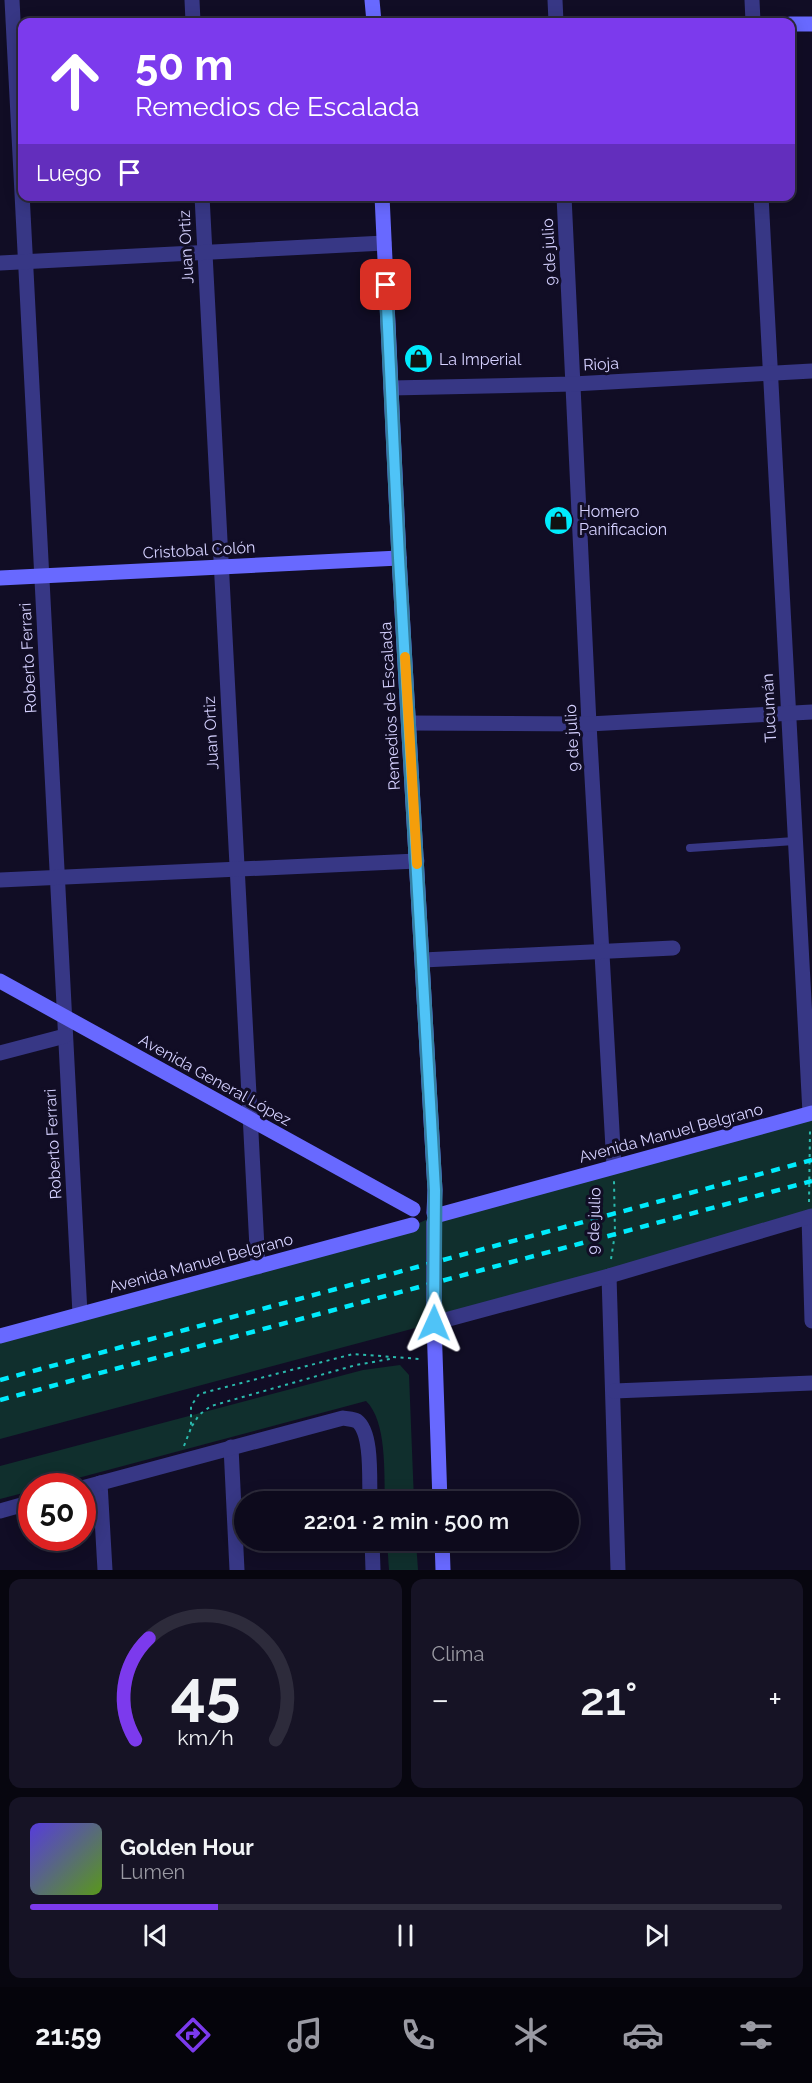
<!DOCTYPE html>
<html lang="es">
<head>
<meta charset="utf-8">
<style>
  :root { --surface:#0d0a1c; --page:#161325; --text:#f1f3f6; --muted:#9a9aa3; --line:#2d2b3b; --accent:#7c3aed }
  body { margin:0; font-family:Raleway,sans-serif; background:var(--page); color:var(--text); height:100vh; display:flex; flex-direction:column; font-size:22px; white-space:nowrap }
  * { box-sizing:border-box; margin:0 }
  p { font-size:20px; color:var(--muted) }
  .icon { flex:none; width:33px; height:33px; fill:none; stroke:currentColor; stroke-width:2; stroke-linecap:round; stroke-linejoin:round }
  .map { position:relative; height:1570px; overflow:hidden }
  .details { display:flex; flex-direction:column; gap:9px; padding:9px; background:#07060f; flex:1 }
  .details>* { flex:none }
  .banner { position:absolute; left:18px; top:18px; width:777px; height:183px; border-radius:12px; box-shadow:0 3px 15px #0003,0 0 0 2px var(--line); background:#7c3aed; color:#fff; overflow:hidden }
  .speed { position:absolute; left:18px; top:1473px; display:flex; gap:12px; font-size:30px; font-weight:700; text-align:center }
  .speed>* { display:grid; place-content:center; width:78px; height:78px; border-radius:50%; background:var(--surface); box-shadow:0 3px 15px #0003,0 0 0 2px var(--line); line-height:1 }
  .speed .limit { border:9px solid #d22; background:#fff; color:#111 }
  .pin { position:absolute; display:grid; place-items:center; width:51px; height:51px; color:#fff; margin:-26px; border-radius:12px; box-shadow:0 3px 9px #0006 }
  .me { position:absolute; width:66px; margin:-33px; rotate:1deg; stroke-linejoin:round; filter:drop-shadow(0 0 4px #0008) }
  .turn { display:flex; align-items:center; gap:21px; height:126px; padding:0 18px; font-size:27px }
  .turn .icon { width:78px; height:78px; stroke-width:2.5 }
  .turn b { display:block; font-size:42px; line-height:51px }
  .then { display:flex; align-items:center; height:57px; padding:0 18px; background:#0003; gap:12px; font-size:22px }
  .big { font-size:45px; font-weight:600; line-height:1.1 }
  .details .card { flex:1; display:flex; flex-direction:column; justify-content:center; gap:9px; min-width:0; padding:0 21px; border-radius:12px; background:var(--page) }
  .details .dial { align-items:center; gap:0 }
  .dial svg { height:156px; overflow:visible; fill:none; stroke:var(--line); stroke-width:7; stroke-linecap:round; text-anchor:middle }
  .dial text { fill:var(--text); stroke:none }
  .song { display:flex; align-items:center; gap:18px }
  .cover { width:72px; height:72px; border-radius:9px; background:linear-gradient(135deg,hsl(250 70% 55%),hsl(90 70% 35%)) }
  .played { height:6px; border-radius:3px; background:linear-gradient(90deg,var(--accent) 25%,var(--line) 25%) }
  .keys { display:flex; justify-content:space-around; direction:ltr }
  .heat { display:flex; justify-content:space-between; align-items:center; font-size:33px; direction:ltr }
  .details .tiles { flex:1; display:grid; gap:9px; grid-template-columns:1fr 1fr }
  .card:last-child { grid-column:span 2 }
  .trip { position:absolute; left:234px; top:1491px; width:345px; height:60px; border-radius:30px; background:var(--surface); box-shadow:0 3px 15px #0003,0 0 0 2px var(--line); font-weight:600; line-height:60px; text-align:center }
  .dock { display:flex; height:96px; justify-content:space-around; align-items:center; background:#05040b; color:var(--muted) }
  .dock .icon { width:42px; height:42px }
  .dock .selected { color:var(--accent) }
  .dock b { font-size:27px; color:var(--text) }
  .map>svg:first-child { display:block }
  .green { fill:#102f2d }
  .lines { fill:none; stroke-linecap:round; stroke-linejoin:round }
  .path { stroke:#2abaad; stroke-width:2; stroke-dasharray:3 4.5; stroke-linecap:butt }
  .lane { stroke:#373785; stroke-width:8 }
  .street { stroke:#373785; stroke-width:15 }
  .secondary { stroke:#6869ff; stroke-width:15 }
  .rail { stroke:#00ebfc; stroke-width:4.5; stroke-dasharray:9 8; stroke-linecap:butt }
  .route-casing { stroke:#337fa1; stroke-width:15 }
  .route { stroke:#4fc3f7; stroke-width:10 }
  .slow { stroke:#f59e0b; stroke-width:10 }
  .labels { text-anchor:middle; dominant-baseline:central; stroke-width:6; stroke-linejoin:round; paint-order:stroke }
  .street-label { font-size:16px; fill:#d5d1ff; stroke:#110d25 }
  .poi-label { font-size:16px; fill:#d5d1ff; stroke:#110d25; text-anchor:start }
</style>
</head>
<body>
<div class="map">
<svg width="812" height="1570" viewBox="0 0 812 1570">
  <rect width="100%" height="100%" fill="#110d25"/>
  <g class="green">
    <path d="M812,1113V1216L434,1323L0,1439V1336L412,1226L435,1216Z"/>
    <path d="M400,1365L409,1375L414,1501H385C384,1473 387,1421 366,1401L48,1486H32L31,1491L0,1499V1466L363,1370Z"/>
    <path d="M387,1541H416L418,1570H389Z"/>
  </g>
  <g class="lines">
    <g class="path">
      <path d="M809,1202L810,1130"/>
      <path d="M611,1259L615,1234L614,1181"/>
      <path d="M192,1426L199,1415L211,1406L356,1365L390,1359"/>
      <path d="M184,1446L191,1428V1406L199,1394L353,1354L420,1359"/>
    </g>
    <path class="lane" d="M690,848L794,841"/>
    <g class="street">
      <path d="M12,0L80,1314"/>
      <path d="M192,0L193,22"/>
      <path d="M555,0L556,22"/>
      <path d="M752,0L753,22"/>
      <path d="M202,196L258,1267"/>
      <path d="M564,196L589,724L614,1166"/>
      <path d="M761,196L810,1113"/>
      <path d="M0,263L384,243"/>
      <path d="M391,388L573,384L812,371"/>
      <path d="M409,723L589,724L812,712"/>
      <path d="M0,880L417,861"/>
      <path d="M423,960L673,948"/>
      <path d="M0,1053L65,1036"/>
      <path d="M809,1217L812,1321"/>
      <path d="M609,1276L618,1570"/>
      <path d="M434,1323L609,1276L812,1216"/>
      <path d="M614,1391L812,1383"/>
      <path d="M231,1447L237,1570"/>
      <path d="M100,1483L105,1570"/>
      <path d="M82,1488L343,1418C348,1419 353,1419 357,1421C373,1433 369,1482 370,1502"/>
      <path d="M0,1511L32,1502"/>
      <path d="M372,1540L373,1570"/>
    </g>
    <g class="secondary">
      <path d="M372,0L374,22"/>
      <path d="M790,24H812"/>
      <path d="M382,196L399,558L435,1190L434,1213"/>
      <path d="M0,578L399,558"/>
      <path d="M0,981L413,1209"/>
      <path d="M435,1216L812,1113"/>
      <path d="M434,1222V1323L440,1502"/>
      <path d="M0,1336L412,1225"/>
      <path d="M442,1540L443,1570"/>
    </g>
    <g class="rail">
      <path d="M0,1380L812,1160"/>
      <path d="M0,1400L812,1181"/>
    </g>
  </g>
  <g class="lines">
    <defs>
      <path id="route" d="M386,285L399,558L435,1190L434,1323"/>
    </defs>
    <use href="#route" class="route-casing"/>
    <use href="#route" class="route"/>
    <path class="slow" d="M405,657L417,864"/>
  </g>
  <defs>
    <symbol id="shop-disc" viewBox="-11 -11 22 22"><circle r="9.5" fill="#00ebfc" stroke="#110d25"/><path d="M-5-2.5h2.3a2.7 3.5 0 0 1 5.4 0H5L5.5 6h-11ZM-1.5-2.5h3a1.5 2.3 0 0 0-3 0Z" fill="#111"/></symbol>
  </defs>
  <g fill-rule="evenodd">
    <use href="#shop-disc" x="402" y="342" width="33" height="33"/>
    <use href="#shop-disc" x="542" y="504" width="33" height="33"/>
  </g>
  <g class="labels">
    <g class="street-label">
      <text transform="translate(186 247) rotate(-93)">Juan Ortiz</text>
      <text transform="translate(549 252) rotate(-93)">9 de julio</text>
      <text transform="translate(601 364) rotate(-3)">Rioja</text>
      <text transform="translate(199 550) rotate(-3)">Cristobal Colón</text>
      <text transform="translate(28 658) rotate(-93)">Roberto Ferrari</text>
      <text transform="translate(390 706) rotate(-93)">Remedios de Escalada</text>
      <text transform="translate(769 708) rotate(-93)">Tucumán</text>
      <text transform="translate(211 733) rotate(-93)">Juan Ortiz</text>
      <text transform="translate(572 738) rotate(-93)">9 de julio</text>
      <text transform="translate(215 1080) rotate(29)">Avenida General López</text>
      <text transform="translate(671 1133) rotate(-15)">Avenida Manuel Belgrano</text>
      <text transform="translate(53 1144) rotate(-93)">Roberto Ferrari</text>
      <text transform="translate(594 1221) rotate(-88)">9 de julio</text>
      <text transform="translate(201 1263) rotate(-15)">Avenida Manuel Belgrano</text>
    </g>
    <g class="poi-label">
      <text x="439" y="359">La Imperial</text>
      <text x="579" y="511">Homero<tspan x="579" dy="18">Panificacion</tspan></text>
    </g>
  </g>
</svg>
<div class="speed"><div class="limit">50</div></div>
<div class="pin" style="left:386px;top:285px;background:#d93025"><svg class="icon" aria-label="arrive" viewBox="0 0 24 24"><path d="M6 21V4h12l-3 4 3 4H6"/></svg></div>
<svg class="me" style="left:434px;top:1323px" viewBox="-20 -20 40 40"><path d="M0-17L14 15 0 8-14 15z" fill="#4fc3f7" stroke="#fff" stroke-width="4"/></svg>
<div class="trip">22:01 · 2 min · 500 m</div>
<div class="banner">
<div class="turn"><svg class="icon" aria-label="ahead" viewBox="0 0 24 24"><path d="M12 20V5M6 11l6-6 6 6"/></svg><div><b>50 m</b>Remedios de Escalada</div></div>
<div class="then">Luego<svg class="icon" aria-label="arrive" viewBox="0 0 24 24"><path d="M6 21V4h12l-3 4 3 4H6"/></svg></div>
</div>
</div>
<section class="details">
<div class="tiles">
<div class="card dial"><svg viewBox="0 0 100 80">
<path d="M14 69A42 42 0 1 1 86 69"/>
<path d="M14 69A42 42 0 0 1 21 17" stroke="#7c3aed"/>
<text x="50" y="56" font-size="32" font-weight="700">45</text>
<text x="50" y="72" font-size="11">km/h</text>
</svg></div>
<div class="card"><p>Clima</p>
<div class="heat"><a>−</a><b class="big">21°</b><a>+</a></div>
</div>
<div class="card">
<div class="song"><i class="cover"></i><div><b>Golden Hour</b><p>Lumen</p></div></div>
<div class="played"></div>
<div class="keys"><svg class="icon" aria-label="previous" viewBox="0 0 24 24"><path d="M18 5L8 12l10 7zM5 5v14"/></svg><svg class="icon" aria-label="pause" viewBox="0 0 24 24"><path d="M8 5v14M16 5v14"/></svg><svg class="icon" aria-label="next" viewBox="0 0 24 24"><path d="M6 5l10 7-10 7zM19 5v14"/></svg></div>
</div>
</div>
</section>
<nav class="dock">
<b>21:59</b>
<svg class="icon selected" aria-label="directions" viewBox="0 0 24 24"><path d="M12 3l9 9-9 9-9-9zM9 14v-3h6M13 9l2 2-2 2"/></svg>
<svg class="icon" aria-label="music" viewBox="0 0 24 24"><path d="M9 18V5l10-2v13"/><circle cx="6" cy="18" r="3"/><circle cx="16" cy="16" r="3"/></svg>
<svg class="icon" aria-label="phone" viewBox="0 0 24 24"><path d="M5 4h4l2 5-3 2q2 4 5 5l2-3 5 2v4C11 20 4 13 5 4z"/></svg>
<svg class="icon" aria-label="climate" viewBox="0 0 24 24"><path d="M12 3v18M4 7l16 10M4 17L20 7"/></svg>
<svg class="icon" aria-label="car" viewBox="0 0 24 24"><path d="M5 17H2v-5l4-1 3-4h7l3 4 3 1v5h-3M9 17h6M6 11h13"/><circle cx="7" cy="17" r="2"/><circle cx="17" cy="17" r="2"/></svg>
<svg class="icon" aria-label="filters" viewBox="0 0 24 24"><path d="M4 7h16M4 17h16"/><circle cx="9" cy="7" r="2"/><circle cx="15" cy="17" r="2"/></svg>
</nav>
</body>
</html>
